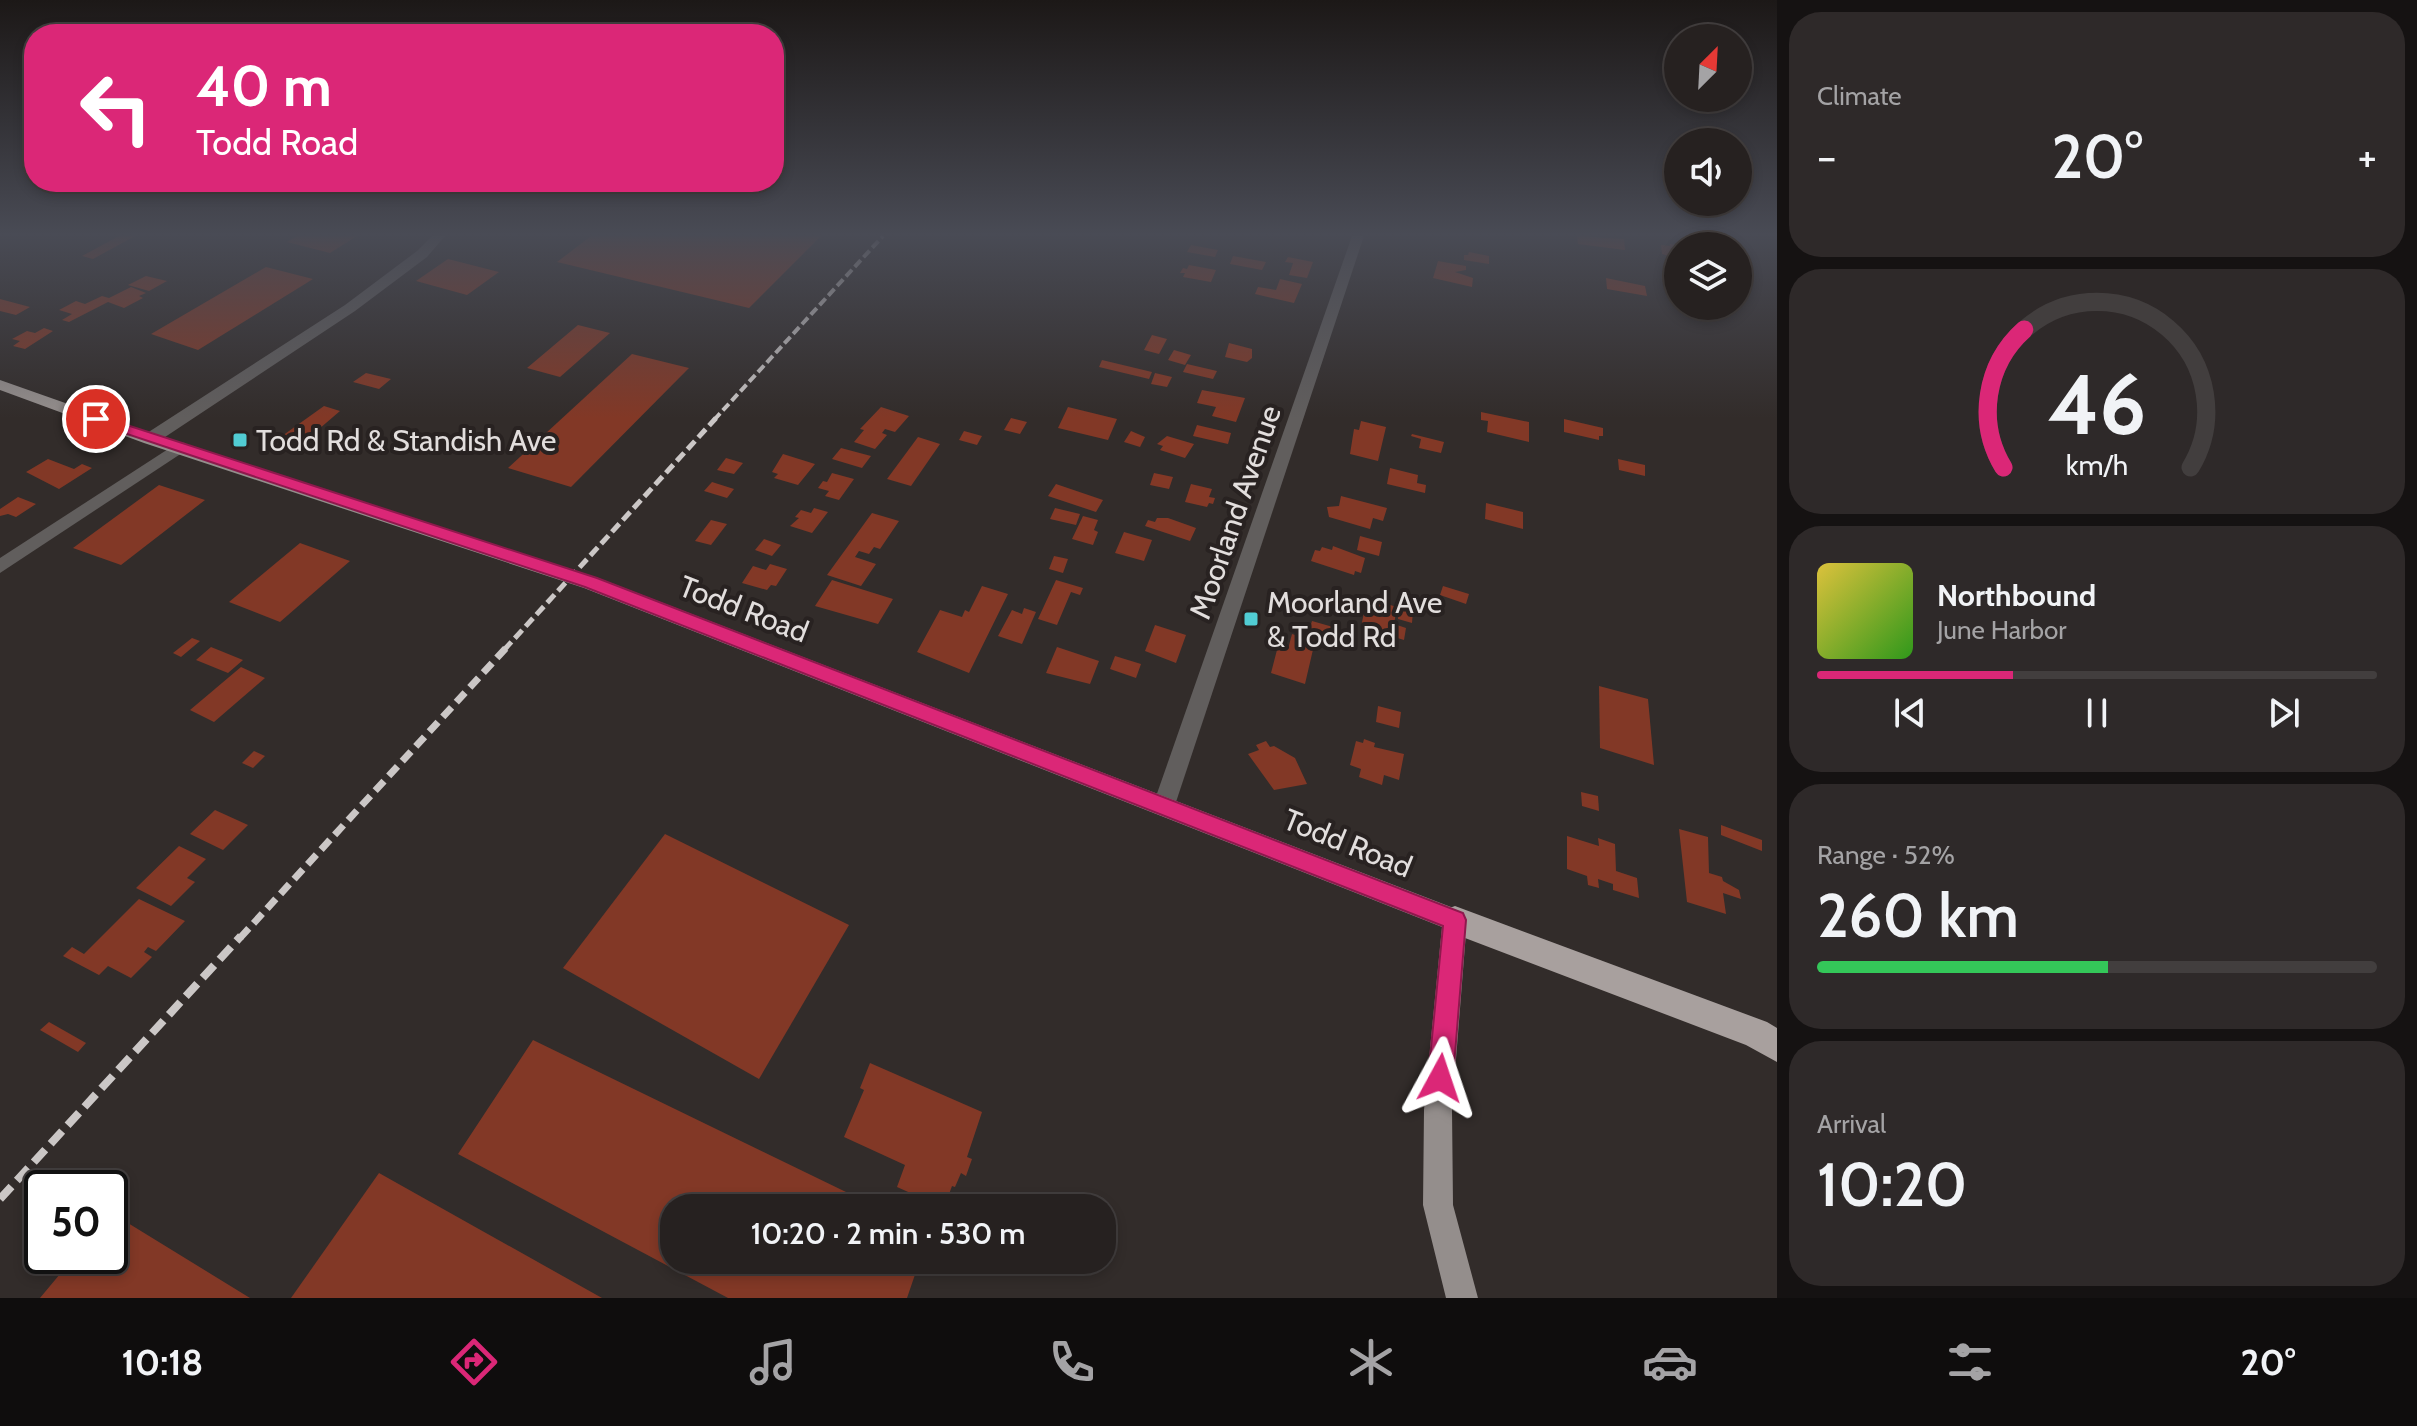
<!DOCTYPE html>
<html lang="en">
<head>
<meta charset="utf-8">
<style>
  :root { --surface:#262120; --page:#2e2929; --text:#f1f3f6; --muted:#a4a3a5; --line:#423e3e; --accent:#db2777 }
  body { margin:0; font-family:Cabin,sans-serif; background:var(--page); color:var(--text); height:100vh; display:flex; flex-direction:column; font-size:30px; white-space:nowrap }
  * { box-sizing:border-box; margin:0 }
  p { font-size:26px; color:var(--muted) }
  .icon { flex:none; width:44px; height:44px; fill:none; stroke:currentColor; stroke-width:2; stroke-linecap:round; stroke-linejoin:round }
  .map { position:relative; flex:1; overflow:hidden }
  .panel { display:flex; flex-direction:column; gap:12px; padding:12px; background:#151212; width:640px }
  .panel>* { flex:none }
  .banner { position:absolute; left:24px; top:24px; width:760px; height:168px; border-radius:32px; box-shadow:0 4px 12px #0003,0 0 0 2px var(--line); background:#db2777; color:#fff; overflow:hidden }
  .needle { width:52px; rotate:24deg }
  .controls { position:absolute; left:1664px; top:24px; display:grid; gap:16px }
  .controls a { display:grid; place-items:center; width:88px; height:88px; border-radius:50%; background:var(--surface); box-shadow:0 4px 12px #0003,0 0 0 2px var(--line); font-size:40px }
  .speed { position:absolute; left:24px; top:1170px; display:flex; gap:16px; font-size:40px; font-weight:700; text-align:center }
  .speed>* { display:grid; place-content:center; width:104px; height:104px; border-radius:50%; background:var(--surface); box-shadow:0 4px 12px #0003,0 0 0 2px var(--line); line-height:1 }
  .speed .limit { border:4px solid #111; border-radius:12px; background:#fff; color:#111 }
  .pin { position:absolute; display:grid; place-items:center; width:68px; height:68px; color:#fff; margin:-34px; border:4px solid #fff; border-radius:50%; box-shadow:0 2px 8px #0007 }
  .me { position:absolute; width:88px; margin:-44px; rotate:5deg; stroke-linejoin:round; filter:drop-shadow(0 0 6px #0008) }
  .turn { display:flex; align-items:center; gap:28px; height:168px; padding:0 40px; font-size:36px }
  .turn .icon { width:104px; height:104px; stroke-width:2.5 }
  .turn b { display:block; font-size:56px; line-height:68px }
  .big { font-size:60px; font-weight:600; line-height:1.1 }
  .panel .widget { flex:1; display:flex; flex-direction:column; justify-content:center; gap:12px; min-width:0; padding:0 28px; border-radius:32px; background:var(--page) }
  .panel .dial { align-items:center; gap:0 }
  .dial svg { height:208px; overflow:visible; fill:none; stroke:var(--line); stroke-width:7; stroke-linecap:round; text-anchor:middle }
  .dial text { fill:var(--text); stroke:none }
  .song { display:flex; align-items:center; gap:24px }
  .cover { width:96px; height:96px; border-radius:12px; background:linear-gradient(135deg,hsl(50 70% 55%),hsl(110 70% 35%)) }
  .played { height:8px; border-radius:4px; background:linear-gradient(90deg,var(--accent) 35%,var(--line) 35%) }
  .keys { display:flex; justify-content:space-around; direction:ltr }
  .heat { display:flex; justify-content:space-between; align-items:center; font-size:44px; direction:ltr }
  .charge { height:12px; border-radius:6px; background:linear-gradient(90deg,#34c759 52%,var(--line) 0) }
  .trip { position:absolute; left:660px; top:1194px; width:456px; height:80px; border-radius:32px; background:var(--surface); box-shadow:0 4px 12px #0003,0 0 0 2px var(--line); font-weight:600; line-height:80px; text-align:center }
  .tab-bar { display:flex; height:128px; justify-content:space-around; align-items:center; background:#0f0d0d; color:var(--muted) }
  .tab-bar .icon { width:56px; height:56px }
  .tab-bar .on { color:var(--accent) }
  .tab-bar b { font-size:36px; color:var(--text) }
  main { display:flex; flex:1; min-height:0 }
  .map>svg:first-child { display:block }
  .building { fill:#823826 }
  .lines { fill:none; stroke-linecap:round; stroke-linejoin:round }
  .minor { fill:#615e5d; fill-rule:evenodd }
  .major { fill:#948e8c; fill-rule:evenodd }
  .highway { fill:#a8a09e; fill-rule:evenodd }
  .rail-far3 { stroke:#cbc7c6; stroke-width:4; stroke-dasharray:9 4; stroke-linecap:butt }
  .rail-far2 { stroke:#cbc7c6; stroke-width:5; stroke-dasharray:11 5; stroke-linecap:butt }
  .rail-far1 { stroke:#cbc7c6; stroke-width:7; stroke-dasharray:13 7; stroke-linecap:butt }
  .rail { stroke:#cbc7c6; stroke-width:8; stroke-dasharray:17 8; stroke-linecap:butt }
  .route { fill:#db2777; stroke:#8e194d; stroke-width:2 }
  .poi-dot { fill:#51ccd3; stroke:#282221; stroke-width:3 }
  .labels { text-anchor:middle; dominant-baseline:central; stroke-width:8; stroke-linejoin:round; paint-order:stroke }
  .poi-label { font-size:30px; fill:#e2dedd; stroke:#282221; text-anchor:start }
  .street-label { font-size:30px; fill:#e2dedd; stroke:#282221 }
</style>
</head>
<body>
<main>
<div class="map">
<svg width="1777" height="1298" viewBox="0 0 1777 1298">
  <rect width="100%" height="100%" fill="#322c2a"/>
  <g class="building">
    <path d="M119,236H135L93,259L82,256Z"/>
    <path d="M297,236H357L330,253L287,242Z"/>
    <path d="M591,236H821L749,308L557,262Z"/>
    <path d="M1577,236L1624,239L1625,250L1578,244Z"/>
    <path d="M1670,244L1678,245V259L1662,254L1661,245L1670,246Z"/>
    <path d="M1191,245L1218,250L1215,257L1187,252Z"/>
    <path d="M1469,252L1489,256V264L1464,260V255H1468Z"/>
    <path d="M1233,256L1266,262L1262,270L1230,264Z"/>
    <path d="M1288,257L1313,262L1307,278L1289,275L1293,263L1285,262Z"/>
    <path d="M448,259L499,272L467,295L416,281Z"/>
    <path d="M1438,261L1466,266V270L1455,272L1473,278L1472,287L1433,278Z"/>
    <path d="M1189,265L1216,270L1211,282L1183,277L1185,273H1180L1183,268L1187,269Z"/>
    <path d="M266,267L313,279L198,350L151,334Z"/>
    <path d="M146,276L167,281L149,291L128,285Z"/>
    <path d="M1606,278L1645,286L1647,296L1607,289Z"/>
    <path d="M1280,279L1302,284L1294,303L1255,294L1258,287L1276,290Z"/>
    <path d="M131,287L146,293L139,296L143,298L124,308L108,302L69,322L62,320L72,314L59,310L76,301L85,304L102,296L109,298Z"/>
    <path d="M0,299L30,307L16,315L0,311Z"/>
    <path d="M578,325L610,333L560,377L527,368Z"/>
    <path d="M44,328L53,331L25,349L13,346L20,341L12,339L27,331L35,333Z"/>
    <path d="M1152,335L1167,339L1159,354L1144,350Z"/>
    <path d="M1229,343L1252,349V358L1247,362L1225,357Z"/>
    <path d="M1174,350L1191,355L1185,365L1168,360Z"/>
    <path d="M632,354L689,368L571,487L508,468Z"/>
    <path d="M1102,360L1152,372L1149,379L1099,367Z"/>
    <path d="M1187,364L1217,371L1213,379L1183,372Z"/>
    <path d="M366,373L391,379L379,389L353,382Z"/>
    <path d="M1155,373L1172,377L1167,387L1151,384Z"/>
    <path d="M1202,390L1245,398L1236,422L1212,416L1216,407L1197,403Z"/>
    <path d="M324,406L340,411L312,435L299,441L282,436Z"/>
    <path d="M881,407L909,416L895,432L885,429L882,433L887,435L875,449L854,442L864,430L860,429Z"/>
    <path d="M1068,407L1117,419L1108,440L1058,428Z"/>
    <path d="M1481,412L1529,422V442L1487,432L1488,421L1481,420Z"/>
    <path d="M1011,418L1027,422L1020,434L1004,430Z"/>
    <path d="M1564,419L1603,428V436H1599V440L1564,432Z"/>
    <path d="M1361,421L1386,427L1378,461L1350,454L1354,429L1359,430Z"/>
    <path d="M1197,425L1231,433L1228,444L1193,436Z"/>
    <path d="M964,431L982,436L977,445L959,440Z"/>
    <path d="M1131,431L1145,437L1140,447L1124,442Z"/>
    <path d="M1412,434L1444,442L1441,453L1419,448L1421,439L1411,436Z"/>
    <path d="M1167,436L1194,444L1185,458L1160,450L1163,446L1157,444Z"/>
    <path d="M918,437L940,444L911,486L887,479Z"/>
    <path d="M841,448L871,456L862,468L832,459Z"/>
    <path d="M783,454L815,464L798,485L774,478L778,474L772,472Z"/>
    <path d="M726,458L743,463L734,474L717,470Z"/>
    <path d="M48,459L74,469L82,464L92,468L59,489L26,472Z"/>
    <path d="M1618,459L1645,465V476L1619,470Z"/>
    <path d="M1390,468L1418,475L1417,483L1426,485L1425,493L1387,484Z"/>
    <path d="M832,473L854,479L839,500L825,496L829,491L818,488L823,481L827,482Z"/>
    <path d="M1154,473L1173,477L1169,489L1150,485Z"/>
    <path d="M712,482L734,489L727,498L704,491Z"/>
    <path d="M1056,484L1103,500L1096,512L1048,496Z"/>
    <path d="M1191,484L1212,489L1209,497L1215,498L1213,504L1209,503L1207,507L1185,502Z"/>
    <path d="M159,485L205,500L121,565L73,548Z"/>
    <path d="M1341,496L1387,508L1383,521L1373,518L1370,529L1329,517L1327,507L1339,506Z"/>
    <path d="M18,497L36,504L16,517L8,514L0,516V509Z"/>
    <path d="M1486,503L1523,512V529L1485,519Z"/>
    <path d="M814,508L828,512L812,533L790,526L799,518L795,517L801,510L811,513Z"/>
    <path d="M1055,508L1080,514L1076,525L1050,519Z"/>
    <path d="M872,513L899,521L880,549L874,547L869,554L859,551L855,557L876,564L861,586L827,575Z"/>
    <path d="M1083,516L1098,520L1094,530L1098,532L1093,545L1072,539Z"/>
    <path d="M1157,518H1168L1196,528L1190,541L1145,526L1148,520L1155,522Z"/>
    <path d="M711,520L727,524L711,545L695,541Z"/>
    <path d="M1124,532L1152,540L1144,561L1115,553Z"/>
    <path d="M1360,536L1382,542L1379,556L1357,550Z"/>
    <path d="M764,539L781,545L772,556L755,550Z"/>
    <path d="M300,543L350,561L280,622L229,602Z"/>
    <path d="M1333,546L1365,558L1361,573L1355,571L1354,575L1311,561L1315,550L1320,551L1322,547L1332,550Z"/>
    <path d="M1054,556L1068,559L1063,573L1049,569Z"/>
    <path d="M770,564L787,569L776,586L771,585L767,590L742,583L753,566L766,570Z"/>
    <path d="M832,580L893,599L878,624L815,606Z"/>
    <path d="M1056,580L1083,588L1080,595L1071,592L1057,625L1038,619Z"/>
    <path d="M982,586L1008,594L969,673L917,652L940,610L962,617L965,610L969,612Z"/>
    <path d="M1443,586L1469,594L1466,604L1440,595Z"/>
    <path d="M1367,598L1397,607L1394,624L1406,628L1404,640L1361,627Z"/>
    <path d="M1399,607L1413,611L1412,623L1398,619Z"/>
    <path d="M1024,608L1036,612L1022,644L998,636L1012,610L1022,614Z"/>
    <path d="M1312,621L1333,627L1331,638L1309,631Z"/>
    <path d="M1155,625L1186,635L1176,663L1145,651Z"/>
    <path d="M1292,634L1315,641L1305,684L1271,673L1278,646L1288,649Z"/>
    <path d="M192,638L200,641L181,657L173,653Z"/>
    <path d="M211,647L243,660L228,673L196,660Z"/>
    <path d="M1057,647L1099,661L1090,684L1046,673Z"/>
    <path d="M1115,656L1141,664L1136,678L1110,669Z"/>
    <path d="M241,667L265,678L214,722L190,710Z"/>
    <path d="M1599,686L1648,699L1654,765L1600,748Z"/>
    <path d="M1378,706L1401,712L1399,728L1376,722Z"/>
    <path d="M1364,739L1375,743L1374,747L1404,754L1399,780L1384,775L1382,785L1359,777L1361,769L1350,765L1356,741L1363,743Z"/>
    <path d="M1266,741L1270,747L1274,746L1295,758L1307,784L1274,790L1248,754L1259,750L1256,745Z"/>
    <path d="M254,751L265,756L253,768L242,763Z"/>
    <path d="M1581,792L1598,796L1599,811L1582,806Z"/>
    <path d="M215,810L248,825L223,850L190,834Z"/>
    <path d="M1721,825L1762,840V851L1721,835Z"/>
    <path d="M1679,829L1708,837L1709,873L1722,877L1723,881L1739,890L1741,899L1723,893L1726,914L1687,902Z"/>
    <path d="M665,834L849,925L759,1079L563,968Z"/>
    <path d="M1567,836L1599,846L1598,838L1615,844L1616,871L1637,878L1639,898L1613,890V884L1598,879L1599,888L1588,885L1587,876L1567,869Z"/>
    <path d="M179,846L206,859L187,878L195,882L171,906L136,888Z"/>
    <path d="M139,899L185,921L156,951L148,947L144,952L152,957L131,978L108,966L99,975L63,956L72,947L84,954Z"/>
    <path d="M49,1022L86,1043L78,1052L40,1030Z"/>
    <path d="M533,1040L879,1208H674V1260H920L907,1298H728L458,1154Z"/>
    <path d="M870,1063L982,1112L967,1157L972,1159L966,1176L961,1173L955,1187L952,1186L944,1208L897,1187L905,1165L844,1137L864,1090L860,1088Z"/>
    <path d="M379,1173L602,1298H291Z"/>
    <path d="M110,1212L250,1298H40L75,1256H110Z"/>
  </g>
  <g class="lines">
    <g class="minor">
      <path d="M432,236H445L427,257L355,311L156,443H144V435L345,305L417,251Z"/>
      <path d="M1352,236H1364L1175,805L1172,812L1164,815L1156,812L1153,805Z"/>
      <path d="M179,442L185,443L187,447L185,451L0,573V558Z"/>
    </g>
    <path class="major" d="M0,380L156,435L598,578L1464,912L1467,920L1452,1110L1453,1205L1478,1298H1446L1423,1205L1424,1110L1442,927L584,588L144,443L0,390Z"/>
    <path class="highway" d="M1455,906L1767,1022L1777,1028V1062L1746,1045L1444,930L1440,920L1444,910Z"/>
    <path class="rail-far3" d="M714,420L883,236"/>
    <path class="rail-far2" d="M504,650L716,418"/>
    <path class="rail-far1" d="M240,938L506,648"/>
    <path class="rail" d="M0,1199L241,936"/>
  </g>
  <linearGradient id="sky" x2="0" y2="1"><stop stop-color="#1c1817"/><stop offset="0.56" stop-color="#494b55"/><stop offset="1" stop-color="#494b55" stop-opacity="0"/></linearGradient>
  <rect width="1777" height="418" fill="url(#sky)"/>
  <path class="route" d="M96,415L597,578L1463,913L1466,920L1453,1078L1449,1087L1440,1091L1432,1087L1428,1078L1443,926L585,587L91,422L89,419Z"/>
  <g class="poi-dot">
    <rect x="232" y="432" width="16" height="16" rx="4"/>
    <rect x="1243" y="611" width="16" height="16" rx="4"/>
  </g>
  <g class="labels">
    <g class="poi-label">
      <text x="256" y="440">Todd Rd &amp; Standish Ave</text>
      <text x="1267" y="602">Moorland Ave<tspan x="1267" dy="34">&amp; Todd Rd</tspan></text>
    </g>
    <g class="street-label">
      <text transform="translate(1235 512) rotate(-71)">Moorland Avenue</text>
      <text transform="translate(744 609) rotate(21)">Todd Road</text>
      <text transform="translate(1348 843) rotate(22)">Todd Road</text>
    </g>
  </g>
</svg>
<div class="controls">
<a><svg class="needle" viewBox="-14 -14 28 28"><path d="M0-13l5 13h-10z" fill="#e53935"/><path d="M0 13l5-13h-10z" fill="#a4a3a5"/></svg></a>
<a><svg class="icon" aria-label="sound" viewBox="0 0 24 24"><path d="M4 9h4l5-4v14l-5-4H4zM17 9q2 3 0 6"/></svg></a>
<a><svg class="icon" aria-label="layers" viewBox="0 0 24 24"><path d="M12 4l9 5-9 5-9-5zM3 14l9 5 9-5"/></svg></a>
</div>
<div class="speed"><div class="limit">50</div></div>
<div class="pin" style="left:96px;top:419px;background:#d93025"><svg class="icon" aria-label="arrive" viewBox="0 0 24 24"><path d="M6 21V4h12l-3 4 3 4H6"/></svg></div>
<svg class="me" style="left:1440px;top:1078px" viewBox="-20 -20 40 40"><path d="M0-17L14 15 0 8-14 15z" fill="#db2777" stroke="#fff" stroke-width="4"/></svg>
<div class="trip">10:20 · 2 min · 530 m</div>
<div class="banner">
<div class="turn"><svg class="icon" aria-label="left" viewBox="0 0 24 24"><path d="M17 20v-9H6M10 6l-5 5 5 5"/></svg><div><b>40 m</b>Todd Road</div></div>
</div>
</div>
<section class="panel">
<div class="widget"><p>Climate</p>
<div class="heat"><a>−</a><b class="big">20°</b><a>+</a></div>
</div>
<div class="widget dial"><svg viewBox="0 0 100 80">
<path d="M14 69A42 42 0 1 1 86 69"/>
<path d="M14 69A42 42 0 0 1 22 16" stroke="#db2777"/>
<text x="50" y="56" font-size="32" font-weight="700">46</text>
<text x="50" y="72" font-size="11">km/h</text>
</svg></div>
<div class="widget">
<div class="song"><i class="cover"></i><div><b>Northbound</b><p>June Harbor</p></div></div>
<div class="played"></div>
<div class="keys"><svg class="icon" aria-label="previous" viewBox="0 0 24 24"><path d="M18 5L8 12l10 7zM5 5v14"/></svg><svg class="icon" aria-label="pause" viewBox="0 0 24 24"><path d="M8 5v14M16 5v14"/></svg><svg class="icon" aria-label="next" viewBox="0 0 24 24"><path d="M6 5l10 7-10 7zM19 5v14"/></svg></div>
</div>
<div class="widget"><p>Range · 52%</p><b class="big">260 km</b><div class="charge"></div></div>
<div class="widget"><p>Arrival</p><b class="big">10:20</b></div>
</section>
</main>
<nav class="tab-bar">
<b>10:18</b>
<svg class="icon on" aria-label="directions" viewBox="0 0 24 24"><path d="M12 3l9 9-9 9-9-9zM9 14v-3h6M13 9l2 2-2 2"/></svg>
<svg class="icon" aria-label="music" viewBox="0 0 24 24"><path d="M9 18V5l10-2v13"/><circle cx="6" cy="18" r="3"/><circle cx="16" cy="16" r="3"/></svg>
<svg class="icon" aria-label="phone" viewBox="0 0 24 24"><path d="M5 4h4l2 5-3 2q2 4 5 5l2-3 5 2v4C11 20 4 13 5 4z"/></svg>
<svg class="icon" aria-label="climate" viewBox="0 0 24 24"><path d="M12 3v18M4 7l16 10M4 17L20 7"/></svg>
<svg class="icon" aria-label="car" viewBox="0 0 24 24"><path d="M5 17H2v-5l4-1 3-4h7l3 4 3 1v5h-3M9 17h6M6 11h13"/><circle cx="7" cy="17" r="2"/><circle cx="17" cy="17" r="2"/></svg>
<svg class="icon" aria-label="filters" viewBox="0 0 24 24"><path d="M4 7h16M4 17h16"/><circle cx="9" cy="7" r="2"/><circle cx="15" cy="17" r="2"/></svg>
<b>20°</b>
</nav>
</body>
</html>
